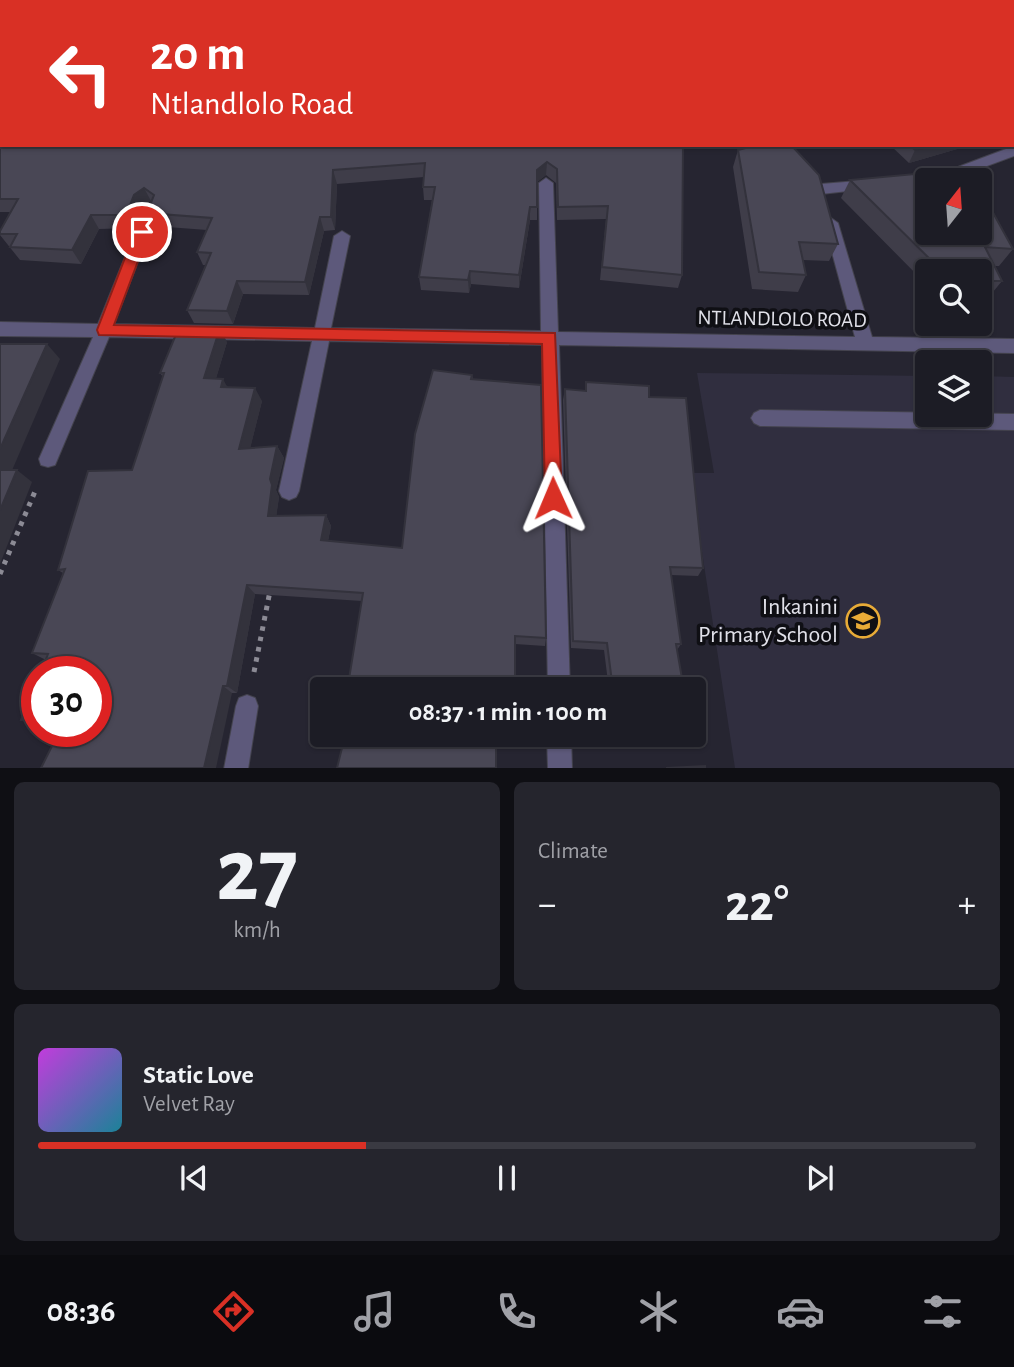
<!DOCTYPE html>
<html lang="en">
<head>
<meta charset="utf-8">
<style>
  :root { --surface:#1c1c25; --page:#25252d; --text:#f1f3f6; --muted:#a0a1a7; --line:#3a3a42; --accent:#d93025 }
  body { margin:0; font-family:"Alegreya Sans",sans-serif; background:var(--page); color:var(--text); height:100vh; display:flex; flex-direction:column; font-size:26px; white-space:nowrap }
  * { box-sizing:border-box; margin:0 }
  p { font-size:23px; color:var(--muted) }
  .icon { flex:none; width:38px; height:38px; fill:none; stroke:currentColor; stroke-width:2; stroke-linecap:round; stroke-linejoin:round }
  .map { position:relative; height:768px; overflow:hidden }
  .sheet { display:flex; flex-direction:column; gap:14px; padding:14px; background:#0f0f14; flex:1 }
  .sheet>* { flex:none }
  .guide { position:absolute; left:0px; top:0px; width:1015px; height:147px; box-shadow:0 2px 5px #0004,0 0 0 2px var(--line); background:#d93025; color:#fff; overflow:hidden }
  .needle { width:46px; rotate:17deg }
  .controls { position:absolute; left:915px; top:168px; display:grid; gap:14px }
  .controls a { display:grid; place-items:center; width:77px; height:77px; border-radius:7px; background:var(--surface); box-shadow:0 2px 5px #0004,0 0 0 2px var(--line); font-size:35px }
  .speed { position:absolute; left:21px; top:656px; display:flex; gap:14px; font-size:35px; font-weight:700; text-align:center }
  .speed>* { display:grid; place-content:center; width:91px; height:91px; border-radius:50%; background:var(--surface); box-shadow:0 2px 5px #0004,0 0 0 2px var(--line); line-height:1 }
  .speed .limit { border:10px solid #d22; background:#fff; color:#111 }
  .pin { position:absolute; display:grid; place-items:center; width:60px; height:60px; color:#fff; margin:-30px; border:4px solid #fff; border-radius:50%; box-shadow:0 2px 7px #0007 }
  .me { position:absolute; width:77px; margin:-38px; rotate:359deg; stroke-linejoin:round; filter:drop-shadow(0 0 5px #0008) }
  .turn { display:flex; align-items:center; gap:24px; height:147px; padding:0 35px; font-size:32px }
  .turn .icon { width:91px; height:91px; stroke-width:2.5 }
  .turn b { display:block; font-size:49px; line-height:60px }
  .big { font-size:52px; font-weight:700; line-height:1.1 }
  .sheet .widget { flex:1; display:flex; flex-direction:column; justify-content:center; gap:10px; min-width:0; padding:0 24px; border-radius:10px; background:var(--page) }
  .sheet .dial { align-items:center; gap:0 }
  .dial b { font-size:91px; line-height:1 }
  .song { display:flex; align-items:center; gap:21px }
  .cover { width:84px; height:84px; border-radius:10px; background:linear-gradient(135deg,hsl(290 70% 55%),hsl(190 70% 35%)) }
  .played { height:7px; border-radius:4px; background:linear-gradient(90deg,var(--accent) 35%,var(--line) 35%) }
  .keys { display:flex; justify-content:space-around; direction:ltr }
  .heat { display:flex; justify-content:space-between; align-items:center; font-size:38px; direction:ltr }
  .sheet .tiles { flex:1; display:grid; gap:14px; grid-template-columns:1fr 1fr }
  .widget:last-child { grid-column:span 2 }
  .trip { position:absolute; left:310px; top:677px; width:396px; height:70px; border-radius:7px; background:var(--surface); box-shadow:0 2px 5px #0004,0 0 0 2px var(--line); font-weight:700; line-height:70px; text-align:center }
  .menu { display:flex; height:112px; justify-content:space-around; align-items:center; background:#0b0b0f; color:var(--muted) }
  .menu .icon { width:49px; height:49px }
  .menu .on { color:var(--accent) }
  .menu b { font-size:32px; color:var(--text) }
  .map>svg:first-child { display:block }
  .built { fill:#302e3f }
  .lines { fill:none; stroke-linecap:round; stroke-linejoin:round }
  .minor-casing { stroke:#44434e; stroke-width:2 }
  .path { stroke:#8c8b95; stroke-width:5; stroke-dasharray:4.5 6; stroke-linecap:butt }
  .minor { fill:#5d597b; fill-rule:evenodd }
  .wall { fill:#3f3d49 }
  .shaded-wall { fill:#33323c }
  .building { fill:#494755; stroke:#33323c; stroke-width:2 }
  .route { fill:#d93025; stroke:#8d1f18; stroke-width:2 }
  .labels { text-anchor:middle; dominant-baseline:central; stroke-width:7; stroke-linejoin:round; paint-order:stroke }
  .street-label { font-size:21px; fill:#e1e1e9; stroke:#0f0f14 }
  .near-poi-label { font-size:24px; fill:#e1e1e9; stroke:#0f0f14; text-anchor:end }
</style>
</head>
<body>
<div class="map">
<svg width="1014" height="769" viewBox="0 0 1014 769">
  <rect width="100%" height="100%" fill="#262531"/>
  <path class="built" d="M697,373L927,376L928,415H980V376L1014,377V768H735L690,473H714Z"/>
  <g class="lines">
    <defs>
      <g id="minor">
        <path d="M389,0H406L387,2Z"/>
        <path d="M1014,146V156L949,180L942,179L940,176L942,173Z"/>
        <path d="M546,178L553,183L558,332L855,337L824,223L831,218L838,223L872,337L1014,339V353L559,345L570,690H548L542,345L329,341L299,491L296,497L289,500L282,497L279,491L312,341L109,337L55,465L48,467L41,465L39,459L93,337L0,336V322L98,324L146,205L151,204L158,209L114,324L315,328L334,236L342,231L350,236L331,328L541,331L539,183Z"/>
        <path d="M870,180L877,185L875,188L821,194L814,189L821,184Z"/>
        <path d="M760,410L1014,414V430L760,426L754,423L751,418L754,413Z"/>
        <path d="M247,695L255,698L258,706L248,769H224L236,706L239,698Z"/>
        <path d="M547,735H571L572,769H548Z"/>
      </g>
    </defs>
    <use href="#minor" class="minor-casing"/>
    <g class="path">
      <path d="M0,574L36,489"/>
      <path d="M254,672L270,591"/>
    </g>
    <use href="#minor" class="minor"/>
  </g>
  <g class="wall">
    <path d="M0,0H344V2H2L683,145L682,275L678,288L600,280L606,219L557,220L556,183L546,175L537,182V220H530L519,288L471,284L469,293L421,290L419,277L432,200H424L423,187L424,177L337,184L335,230L324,231L309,295L243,294L233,324L194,323L187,310L206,265H203L197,252L207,230L154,226L147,213L151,201L142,208L133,228L99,229L81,264L20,260L0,235V231L10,212H0Z"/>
    <path d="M708,0H1014V120L1013,2H710Z"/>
    <path d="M890,145H966L964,147L909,163Z"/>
    <path d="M738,150L838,244L829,261L803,260L806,275L798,292L752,289L733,167Z"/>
    <path d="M850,180L1013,249L999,266H995L1002,281L988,298H980V271H928V286L841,198Z"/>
    <path d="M227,342L216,378L228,387L262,401L250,448L277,446L284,458L276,490L279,497L276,516L326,515L331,526L328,541L402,548L472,375L546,638L545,646L515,644L349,679L362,601L255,594L237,693H232L96,732L46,660L32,653L63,573L58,570L132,470L163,377L160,373Z"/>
    <path d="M586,382L649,397L703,568L698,576L671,575L681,644L677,650L684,690H609L604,650L571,648L563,400L565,389L585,391Z"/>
    <path d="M37,682V726L21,720Z"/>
    <path d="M616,735H689L687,737H616Z"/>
  </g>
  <g class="shaded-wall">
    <path d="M934,145H966L964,147L909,163L915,150Z"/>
    <path d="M547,162L546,175L536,183L537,170Z"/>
    <path d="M333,170L337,184L335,230L331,217Z"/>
    <path d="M144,188L151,201L142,208L133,228L126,215L134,195Z"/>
    <path d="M530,207V220L519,288V275Z"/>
    <path d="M91,215L99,229L81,264L72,250Z"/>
    <path d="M320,217L324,231L309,295L305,282Z"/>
    <path d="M470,271L471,284L469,293L468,280Z"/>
    <path d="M237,281L243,294L233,324L227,311Z"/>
    <path d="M220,328L227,342L212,392L204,378Z"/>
    <path d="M47,344L60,359L7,482L0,477V449Z"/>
    <path d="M223,379L230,392L221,387Z"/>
    <path d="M255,388L262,401L247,461L239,449Z"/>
    <path d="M277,446L284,458L276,490L279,497L275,527L268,516L270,479Z"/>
    <path d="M17,470L32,482L0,564V510Z"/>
    <path d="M326,515L331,526L326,551L321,540Z"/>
    <path d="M247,585L255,594L237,693L227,686Z"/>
    <path d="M223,686L232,693L216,768H204Z"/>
  </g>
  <g class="building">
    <path d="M0,0H341V2H2V145H683L682,275L602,267L608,206L558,207L557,169L547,162L537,170V207H530L519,275L470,271L468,280L419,277L435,187H423L425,163L333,170L331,217H320L305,282L237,281L227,311L187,310L211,253L197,252L212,218L147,213L154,195L144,188L134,195L126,215H91L72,250L10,247L17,234H0V231L18,199H0Z"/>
    <path d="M440,0H669L670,2H440Z"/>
    <path d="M726,0H1014V111L1013,2H728Z"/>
    <path d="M757,145H791L819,175L838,244L799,242L806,275L759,272L738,150Z"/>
    <path d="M910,145H934L915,150Z"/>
    <path d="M969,169L975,180H928V233H980V189L1013,249L985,247L1002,281H980V271H942L850,180Z"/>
    <path d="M179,327L220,328L204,378L223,379L221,387L255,388L239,449L277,446L270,479L272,485L268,516L326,515L321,540L402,548L415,434L433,370L472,375L471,379L541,385L546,638L515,636V690H343L344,680L349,679L363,593L247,585L227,686H223L204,768H41L59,732H96V672H41L48,654L32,653L65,569L58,570L88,471L132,470L164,373H160Z"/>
    <path d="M0,344H47L0,449Z"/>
    <path d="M586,382L649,386V397L686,398L703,568L670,567L681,644H676L684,690H613L607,643L573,641L565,389L586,391Z"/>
    <path d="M0,470H17L0,510Z"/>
    <path d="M37,682V722L21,720Z"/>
    <path d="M342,735H496V768H337L342,748Z"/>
    <path d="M705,766V768H666Z"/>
  </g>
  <path class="route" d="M142,227L149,232L114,325L555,333L562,498L560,503L553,506L547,503L545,498L542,344L99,335L97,330L135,232Z"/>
  <defs>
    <symbol id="school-ring" viewBox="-11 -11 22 22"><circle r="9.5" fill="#0f0f14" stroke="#e8ab37" stroke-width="1.5"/><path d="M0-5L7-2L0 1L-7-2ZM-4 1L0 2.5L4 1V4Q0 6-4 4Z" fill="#e8ab37"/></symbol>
  </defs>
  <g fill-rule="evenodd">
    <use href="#school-ring" x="844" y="602" width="38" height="38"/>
  </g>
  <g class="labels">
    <g class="street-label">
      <text transform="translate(782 319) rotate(1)">NTLANDLOLO ROAD</text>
    </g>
    <g class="near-poi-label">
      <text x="838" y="607">Inkanini<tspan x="838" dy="28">Primary School</tspan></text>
    </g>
  </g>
</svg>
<div class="controls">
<a><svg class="needle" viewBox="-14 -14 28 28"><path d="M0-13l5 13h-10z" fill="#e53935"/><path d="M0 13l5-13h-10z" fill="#a0a1a7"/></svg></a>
<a><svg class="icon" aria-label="search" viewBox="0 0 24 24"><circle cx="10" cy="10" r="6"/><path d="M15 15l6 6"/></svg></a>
<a><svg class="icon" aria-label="layers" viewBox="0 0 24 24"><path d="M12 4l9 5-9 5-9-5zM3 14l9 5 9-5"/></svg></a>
</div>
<div class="speed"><div class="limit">30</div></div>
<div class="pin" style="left:142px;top:232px;background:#d93025"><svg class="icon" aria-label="arrive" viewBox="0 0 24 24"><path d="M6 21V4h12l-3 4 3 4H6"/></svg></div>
<svg class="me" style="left:553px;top:498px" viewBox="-20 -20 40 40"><path d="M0-17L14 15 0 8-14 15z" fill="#d93025" stroke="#fff" stroke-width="4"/></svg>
<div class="trip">08:37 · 1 min · 100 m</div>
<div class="guide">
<div class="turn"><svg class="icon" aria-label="left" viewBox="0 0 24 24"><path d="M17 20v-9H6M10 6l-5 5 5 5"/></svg><div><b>20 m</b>Ntlandlolo Road</div></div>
</div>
</div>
<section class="sheet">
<div class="tiles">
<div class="widget dial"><b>27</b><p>km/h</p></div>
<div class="widget"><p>Climate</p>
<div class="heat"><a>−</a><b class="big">22°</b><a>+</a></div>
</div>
<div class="widget">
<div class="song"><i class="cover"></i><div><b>Static Love</b><p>Velvet Ray</p></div></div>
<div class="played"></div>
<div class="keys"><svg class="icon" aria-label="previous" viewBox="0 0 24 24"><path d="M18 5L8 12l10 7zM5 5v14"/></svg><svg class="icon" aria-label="pause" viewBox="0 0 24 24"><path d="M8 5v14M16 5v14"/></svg><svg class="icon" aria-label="next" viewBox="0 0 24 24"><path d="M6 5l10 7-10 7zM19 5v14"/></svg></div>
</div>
</div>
</section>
<nav class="menu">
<b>08:36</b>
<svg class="icon on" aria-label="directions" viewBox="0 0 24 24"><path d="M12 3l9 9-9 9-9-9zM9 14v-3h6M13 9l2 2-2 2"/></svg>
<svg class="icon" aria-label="music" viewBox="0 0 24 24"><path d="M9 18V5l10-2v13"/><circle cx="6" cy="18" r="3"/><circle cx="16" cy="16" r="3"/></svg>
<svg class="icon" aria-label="phone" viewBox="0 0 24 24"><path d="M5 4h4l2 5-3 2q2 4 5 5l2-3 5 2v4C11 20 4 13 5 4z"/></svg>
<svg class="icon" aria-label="climate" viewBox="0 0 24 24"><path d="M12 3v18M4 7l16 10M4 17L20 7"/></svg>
<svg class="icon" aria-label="car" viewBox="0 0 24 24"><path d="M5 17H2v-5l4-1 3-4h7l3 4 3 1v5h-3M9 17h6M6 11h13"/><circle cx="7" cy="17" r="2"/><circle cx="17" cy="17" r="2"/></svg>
<svg class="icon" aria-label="filters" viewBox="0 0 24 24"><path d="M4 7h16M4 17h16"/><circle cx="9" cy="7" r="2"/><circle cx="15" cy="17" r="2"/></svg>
</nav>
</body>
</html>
